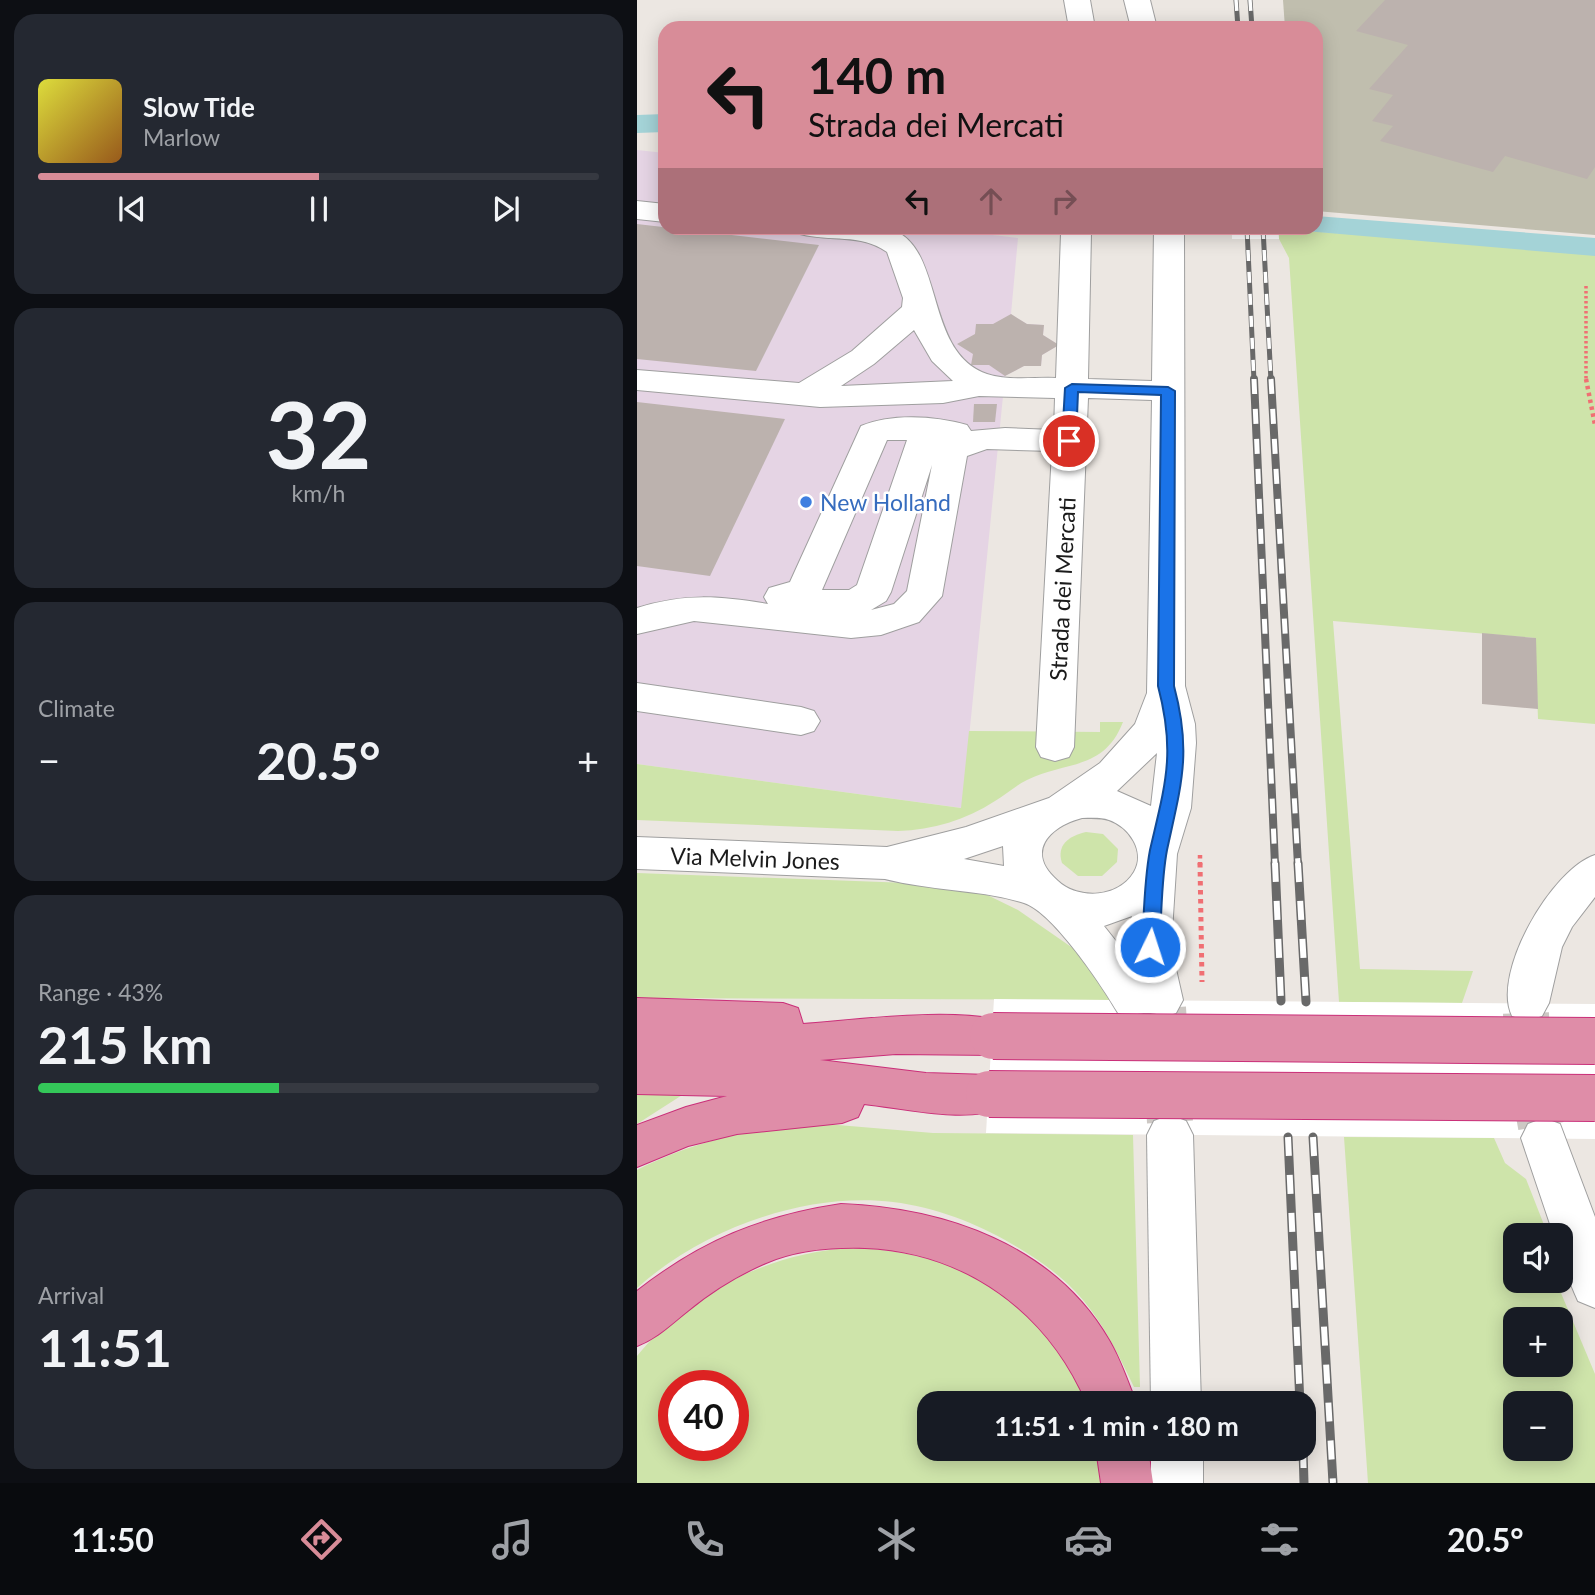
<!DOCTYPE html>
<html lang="en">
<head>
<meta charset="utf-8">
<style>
  :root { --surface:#171b24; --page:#242831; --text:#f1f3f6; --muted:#9ea1a6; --line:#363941; --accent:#d88c98 }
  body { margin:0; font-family:Lato,sans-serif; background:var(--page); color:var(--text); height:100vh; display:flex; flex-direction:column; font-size:26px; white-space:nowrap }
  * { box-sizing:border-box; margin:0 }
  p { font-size:23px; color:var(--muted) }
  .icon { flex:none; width:38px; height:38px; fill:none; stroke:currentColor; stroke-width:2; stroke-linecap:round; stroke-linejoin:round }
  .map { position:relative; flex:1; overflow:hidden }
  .drawer { display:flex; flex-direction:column; gap:14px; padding:14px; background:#0d0f14; width:637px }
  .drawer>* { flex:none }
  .guide { position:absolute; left:21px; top:21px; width:665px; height:214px; border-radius:21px; box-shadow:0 4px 18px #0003; background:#d88c98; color:#111; overflow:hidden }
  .controls { position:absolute; left:866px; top:1223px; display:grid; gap:14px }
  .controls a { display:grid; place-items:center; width:70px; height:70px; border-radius:14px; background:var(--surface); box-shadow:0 4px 18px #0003; font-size:35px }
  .speed { position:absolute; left:21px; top:1370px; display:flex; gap:14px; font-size:35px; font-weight:700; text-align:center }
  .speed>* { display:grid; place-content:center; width:91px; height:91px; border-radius:50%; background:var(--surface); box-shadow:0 4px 18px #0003; line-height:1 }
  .speed .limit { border:10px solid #d22; background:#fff; color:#111 }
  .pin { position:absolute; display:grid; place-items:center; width:60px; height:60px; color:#fff; margin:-30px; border:4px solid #fff; border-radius:50%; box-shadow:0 2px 7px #0007 }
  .me { position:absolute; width:77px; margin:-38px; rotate:4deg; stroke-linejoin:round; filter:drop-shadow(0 0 5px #0008) }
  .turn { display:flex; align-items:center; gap:24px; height:147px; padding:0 35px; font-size:32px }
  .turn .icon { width:91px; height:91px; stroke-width:2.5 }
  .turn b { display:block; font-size:49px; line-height:60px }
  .lanes { display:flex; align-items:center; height:66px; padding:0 35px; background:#0003; justify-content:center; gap:35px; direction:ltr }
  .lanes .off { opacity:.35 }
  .big { font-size:52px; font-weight:700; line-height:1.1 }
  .drawer .tile { flex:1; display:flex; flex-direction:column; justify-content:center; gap:10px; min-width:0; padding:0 24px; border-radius:21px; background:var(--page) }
  .drawer .dial { align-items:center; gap:0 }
  .dial b { font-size:91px; line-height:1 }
  .song { display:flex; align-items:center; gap:21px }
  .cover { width:84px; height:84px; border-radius:10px; background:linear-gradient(135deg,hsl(60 70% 55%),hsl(30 70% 35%)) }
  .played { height:7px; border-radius:4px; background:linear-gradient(90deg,var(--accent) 50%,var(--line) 50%) }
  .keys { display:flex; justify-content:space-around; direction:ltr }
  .heat { display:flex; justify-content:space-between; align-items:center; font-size:38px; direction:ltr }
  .charge { height:10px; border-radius:5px; background:linear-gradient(90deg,#34c759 43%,var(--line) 0) }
  .trip { position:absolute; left:280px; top:1391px; width:399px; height:70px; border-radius:21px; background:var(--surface); box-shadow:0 4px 18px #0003; font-weight:700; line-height:70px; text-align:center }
  .tabs { display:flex; height:112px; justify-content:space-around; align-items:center; background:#090b0e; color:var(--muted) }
  .tabs .icon { width:49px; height:49px }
  .tabs .current { color:var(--accent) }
  .tabs b { font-size:32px; color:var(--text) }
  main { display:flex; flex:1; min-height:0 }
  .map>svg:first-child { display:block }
  .industrial { fill:#e5d4e4 }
  .construction { fill:#c0beae }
  .grass { fill:#cee4aa; fill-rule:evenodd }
  .pier { fill:#fff }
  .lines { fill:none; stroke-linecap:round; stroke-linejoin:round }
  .canal { fill:#a4d3d7; fill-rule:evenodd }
  .building { fill:#bcb2ae }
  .minor-tunnel { stroke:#cdc8c4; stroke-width:46; stroke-dasharray:46 23; stroke-linecap:butt }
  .minor-casing { stroke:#9f9f9f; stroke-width:2 }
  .highway-casing { stroke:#ca2f79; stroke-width:2 }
  .path-far2 { stroke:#f06f73; stroke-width:3.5; stroke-dasharray:2.5 2.5; stroke-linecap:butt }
  .path-far1 { stroke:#f06f73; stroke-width:4.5; stroke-dasharray:3.5 3.5; stroke-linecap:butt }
  .path { stroke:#f06f73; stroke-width:5; stroke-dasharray:4.5 4.5; stroke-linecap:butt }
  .minor { fill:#fff; fill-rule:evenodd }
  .highway { fill:#df8da8; fill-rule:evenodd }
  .rail-far2-casing { stroke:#696969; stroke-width:5 }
  .rail-far1-casing { stroke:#696969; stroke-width:8 }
  .rail-casing { stroke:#696969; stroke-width:9 }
  .rail-far2 { stroke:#fff; stroke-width:3.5; stroke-dasharray:11; stroke-linecap:butt }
  .rail-far1 { stroke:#fff; stroke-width:5; stroke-dasharray:15; stroke-linecap:butt }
  .rail { stroke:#fff; stroke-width:6; stroke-dasharray:19; stroke-linecap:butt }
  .highway-bridge-casing { stroke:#ca2f79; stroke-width:48; stroke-linecap:butt }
  .highway-bridge { stroke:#df8da8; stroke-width:46 }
  .route { fill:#1a73e8; stroke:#114b97; stroke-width:2 }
  .shop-dot { fill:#3f7fe0; stroke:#fff; stroke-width:2.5 }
  .labels { text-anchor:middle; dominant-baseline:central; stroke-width:5; stroke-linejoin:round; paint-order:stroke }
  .shop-label { font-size:23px; fill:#366cbe; stroke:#fff; text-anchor:start }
  .street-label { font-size:23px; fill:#1b1b1b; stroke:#fff }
</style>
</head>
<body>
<main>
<section class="drawer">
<div class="tile">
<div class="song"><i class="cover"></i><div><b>Slow Tide</b><p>Marlow</p></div></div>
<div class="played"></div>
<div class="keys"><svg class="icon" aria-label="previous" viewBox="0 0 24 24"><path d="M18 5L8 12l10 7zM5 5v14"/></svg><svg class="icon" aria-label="pause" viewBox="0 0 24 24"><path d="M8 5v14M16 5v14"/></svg><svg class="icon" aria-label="next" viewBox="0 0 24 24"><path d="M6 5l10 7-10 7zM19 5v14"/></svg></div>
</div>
<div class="tile dial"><b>32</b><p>km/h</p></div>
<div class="tile"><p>Climate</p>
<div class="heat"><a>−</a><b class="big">20.5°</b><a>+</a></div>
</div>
<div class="tile"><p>Range · 43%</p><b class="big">215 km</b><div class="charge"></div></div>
<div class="tile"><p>Arrival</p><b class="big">11:51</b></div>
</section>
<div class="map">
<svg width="958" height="1483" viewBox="0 0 958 1483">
  <rect width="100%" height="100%" fill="#ece7e2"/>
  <path class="industrial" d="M0,150L28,153V228H296L381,238L374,314L390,324L407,325L406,335L422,345L405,355L404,366H387L368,376L325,808L0,764Z"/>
  <path class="construction" d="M646,0H958V235L679,211V28H648Z"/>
  <g class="grass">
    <path d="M641,229L958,251V724L901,719L898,638L696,621L723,969L836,971L825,1003L702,1002L652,258L642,239Z"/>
    <path d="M463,722H486C467,771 428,761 390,780C378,786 369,794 358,801C329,820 296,830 261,831L0,820V764L324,808L332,731L463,732Z"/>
    <path d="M449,832L466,834L481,849L480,862L465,876H441L425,863C419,845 432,836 449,832Z"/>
    <path d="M0,873L298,884L340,890L381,910L440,951L479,1000L0,998Z"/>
    <path d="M0,1089L53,1090L0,1124Z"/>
    <path d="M177,1123L296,1133L496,1135L503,1387H497C482,1356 468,1326 446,1300C427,1277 401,1259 375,1244C339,1223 298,1207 256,1202C167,1192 66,1229 0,1288V1170C62,1139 109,1131 177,1123Z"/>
    <path d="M707,1137L857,1138L868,1163L889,1179L911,1235L878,1236V1281H924V1267L932,1287L924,1293L958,1374V1483H731ZM878,1320H924V1365H878ZM878,1404H924V1449H878Z"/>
    <path d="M211,1248C299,1248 382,1285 431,1359C440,1372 445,1389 451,1403L292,1404V1449H462L465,1483H0V1356C52,1293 130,1254 211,1248ZM37,1386H96V1446H37Z"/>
  </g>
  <g class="pier">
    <path d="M595,228H641L642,239H595Z"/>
    <path d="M357,999L958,1004V1139L349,1133Z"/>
  </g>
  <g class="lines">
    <g class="canal">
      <path d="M28,114V132L0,133V115Z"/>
      <path d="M679,216L958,238V256L668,231L666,228H679Z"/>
    </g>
  </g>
  <g class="building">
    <path d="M748,0H958V167L950,179L868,156L856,172L743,141L756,126L735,121L756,95L732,89L771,45L719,31Z"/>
    <path d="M0,224L182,245L119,371L0,359Z"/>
    <path d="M374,314L390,324L407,325L406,335L422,345L405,355L404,366H387L368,376L352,365H334L336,354L320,344L338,334L339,324H356Z"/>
    <path d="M0,402L148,419L73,576L0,566Z"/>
    <path d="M337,404H360L358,422H336Z"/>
    <path d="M845,633L899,638L901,709L845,704Z"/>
  </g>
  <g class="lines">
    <g class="minor-tunnel">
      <path d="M526,1008L533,1122"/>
      <path d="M889,1013L890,1048L904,1126"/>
    </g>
    <defs>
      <g id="minor">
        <path d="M427,0H453L458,28H432Z"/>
        <path d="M487,0H513L520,28H494Z"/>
        <path d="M0,201L28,204V222L0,219Z"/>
        <path d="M158,228C179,226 229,224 249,228C310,241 284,351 350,374C371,381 398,377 419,378L424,233L428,228H450L454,233L451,379L515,381L517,228H547L548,686L558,724L559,743L554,808L540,854L534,947L546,1000L539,1013C521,1019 525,1013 510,1013C495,1013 499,1019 481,1013C465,986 416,912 387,903C342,889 294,891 248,879L0,869V837L250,847L329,827L412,798L463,763L498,724L510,693L515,400L451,398L437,747L432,757L418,761L404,757L399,747L415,451L350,449L330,456L305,596L282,622L244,635L214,638L57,621L0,634V608C48,593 82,596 131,604L127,597L132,588L153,582L224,426C255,413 298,416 330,425L334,431L368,428L417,430L418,398L342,396L306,403L183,407L0,390V370L162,383L215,351L265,307L266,298L250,252C223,233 193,242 163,234ZM277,330L295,361L316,381L204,386L237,364ZM250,440H270L220,585L212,590H185ZM295,465L270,591L257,604L234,610L249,601L254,592ZM520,753L514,806L480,791ZM445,818C454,818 464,817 472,820C492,827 509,851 497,872C482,898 441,900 421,881C388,853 411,827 445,818ZM366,846L367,866L327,859ZM495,916L492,947L494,960L467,926Z"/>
        <path d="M0,683L164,707L177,711L183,721L177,731L164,735L0,711Z"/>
        <path d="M958,855V897L935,927L925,947L912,1003L905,1016L890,1021L875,1016C854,973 915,869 958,855Z"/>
        <path d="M533,1115L549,1121L556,1135L564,1404H514L510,1135L517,1121Z"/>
        <path d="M907,1118L923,1124L958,1217V1308L941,1301C931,1279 924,1260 924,1236H917L884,1138L891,1124Z"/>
        <rect x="514" y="1449" width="52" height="34"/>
      </g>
      <g id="highway">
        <path d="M0,998L146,1003L161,1008L166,1024C220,1020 323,1006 372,1023L378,1036L372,1049L356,1055L259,1054L183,1060L289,1073L352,1075L368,1080L374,1094L368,1108C326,1123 271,1109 227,1104L221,1117L205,1123L100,1134L51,1146L0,1167V1125L49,1107L90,1096L0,1094Z"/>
        <path d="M204,1204C308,1208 417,1245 472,1340C484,1360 491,1383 500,1404H450C411,1312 329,1252 228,1248C196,1247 159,1250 129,1263C101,1275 75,1291 52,1310C34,1324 21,1338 0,1346V1291C64,1241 124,1216 204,1204Z"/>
        <path d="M459,1449H511L516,1483H464Z"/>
      </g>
    </defs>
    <use href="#minor" class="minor-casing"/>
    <use href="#highway" class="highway-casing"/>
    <path class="path-far2" d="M949,286V381"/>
    <g class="path-far1">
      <path d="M949,379L958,425"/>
      <path d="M563,855V865"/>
    </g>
    <path class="path" d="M563,863L565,982"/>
    <use href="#minor" class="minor"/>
    <use href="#highway" class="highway"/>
    <defs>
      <g id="rail-far2">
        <path d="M599,0L601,28"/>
        <path d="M613,0L615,28"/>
        <path d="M610,228L617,381"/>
        <path d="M626,228L634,381"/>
      </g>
      <g id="rail-far1">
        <path d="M617,379L638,865"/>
        <path d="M634,379L661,865"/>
      </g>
      <g id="rail">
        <path d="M638,863L644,1001"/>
        <path d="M661,863L669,1002"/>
        <path d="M651,1137L663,1404"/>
        <path d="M676,1137L696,1483"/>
        <path d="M666,1449L667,1483"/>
      </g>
    </defs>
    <use href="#rail-far2" class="rail-far2-casing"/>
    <use href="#rail-far1" class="rail-far1-casing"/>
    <use href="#rail" class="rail-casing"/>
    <use href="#rail-far2" class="rail-far2"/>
    <use href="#rail-far1" class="rail-far1"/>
    <use href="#rail" class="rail"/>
    <defs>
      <g id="highway-bridge">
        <path d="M356,1036L958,1041"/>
        <path d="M352,1094L958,1098"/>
      </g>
    </defs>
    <use href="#highway-bridge" class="highway-bridge-casing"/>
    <use href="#highway-bridge" class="highway-bridge"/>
  </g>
  <path class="route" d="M435,384L531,387L538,391L537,686C555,753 544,785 530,850C524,881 525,916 522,947L513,954L505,947C507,916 507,881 513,850C528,785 539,754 521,686L524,395L441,392L439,441L432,446L425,441L428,388Z"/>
  <circle class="shop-dot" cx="169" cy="502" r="7"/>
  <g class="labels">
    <g class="shop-label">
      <text x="183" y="502">New Holland</text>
    </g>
    <g class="street-label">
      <text transform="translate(425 589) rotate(-87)">Strada dei Mercati</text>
      <text transform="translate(118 858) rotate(2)">Via Melvin Jones</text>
    </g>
  </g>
</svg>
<div class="controls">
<a><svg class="icon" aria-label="sound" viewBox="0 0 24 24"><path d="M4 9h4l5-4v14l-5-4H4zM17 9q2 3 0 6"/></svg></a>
<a>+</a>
<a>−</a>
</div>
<div class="speed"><div class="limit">40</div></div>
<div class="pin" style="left:432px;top:441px;background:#d93025"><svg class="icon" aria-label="arrive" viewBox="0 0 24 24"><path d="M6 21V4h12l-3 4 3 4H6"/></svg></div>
<svg class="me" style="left:513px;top:947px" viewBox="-20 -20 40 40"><circle r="17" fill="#1a73e8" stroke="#fff" stroke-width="3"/><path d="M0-11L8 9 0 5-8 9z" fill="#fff"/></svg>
<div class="trip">11:51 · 1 min · 180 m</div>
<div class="guide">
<div class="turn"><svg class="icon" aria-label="left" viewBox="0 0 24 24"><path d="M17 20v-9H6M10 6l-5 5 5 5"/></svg><div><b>140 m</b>Strada dei Mercati</div></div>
<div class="lanes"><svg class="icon" aria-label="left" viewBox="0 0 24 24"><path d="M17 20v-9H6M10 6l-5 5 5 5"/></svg><svg class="icon off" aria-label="ahead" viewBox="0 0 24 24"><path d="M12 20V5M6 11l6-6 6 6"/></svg><svg class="icon off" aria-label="right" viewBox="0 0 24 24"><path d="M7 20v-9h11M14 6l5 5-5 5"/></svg></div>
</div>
</div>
</main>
<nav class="tabs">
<b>11:50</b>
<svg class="icon current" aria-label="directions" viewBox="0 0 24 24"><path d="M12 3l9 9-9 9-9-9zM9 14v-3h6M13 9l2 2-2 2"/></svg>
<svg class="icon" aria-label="music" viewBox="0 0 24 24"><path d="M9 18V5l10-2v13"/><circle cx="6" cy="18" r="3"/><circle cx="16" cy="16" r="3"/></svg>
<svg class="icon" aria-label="phone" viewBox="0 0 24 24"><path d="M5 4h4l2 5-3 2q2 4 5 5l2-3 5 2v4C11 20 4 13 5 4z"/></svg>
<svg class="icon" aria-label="climate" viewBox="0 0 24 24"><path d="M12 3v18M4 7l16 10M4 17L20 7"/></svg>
<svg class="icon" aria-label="car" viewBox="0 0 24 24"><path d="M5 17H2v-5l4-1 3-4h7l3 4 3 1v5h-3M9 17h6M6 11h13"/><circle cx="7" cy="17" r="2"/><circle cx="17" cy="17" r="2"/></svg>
<svg class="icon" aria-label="filters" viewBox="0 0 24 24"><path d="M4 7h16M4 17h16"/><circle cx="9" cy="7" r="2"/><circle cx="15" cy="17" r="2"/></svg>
<b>20.5°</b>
</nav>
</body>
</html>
